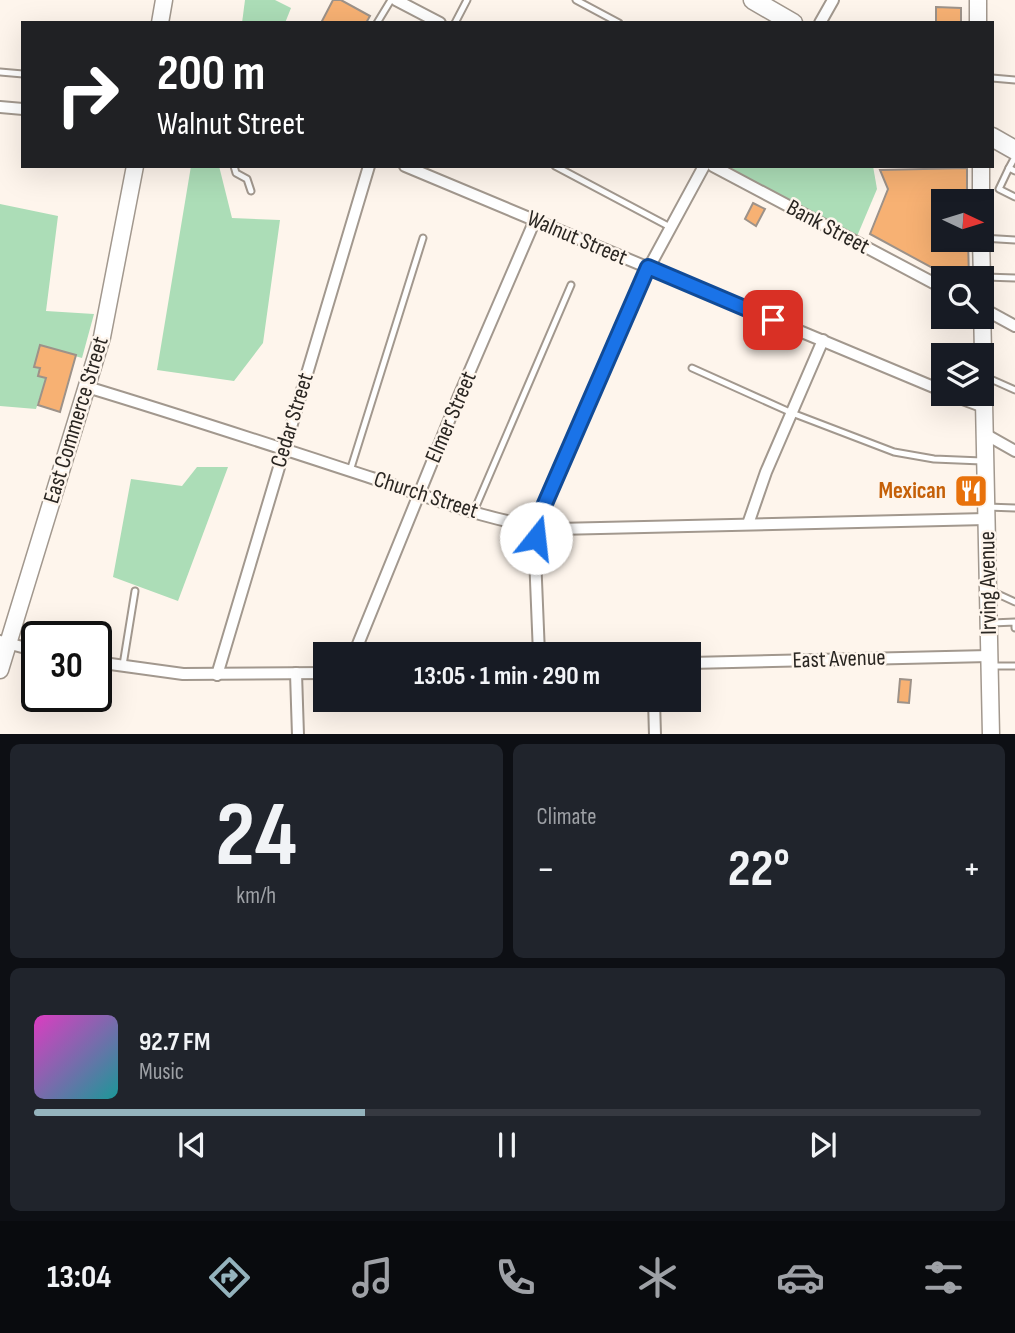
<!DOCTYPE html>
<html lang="en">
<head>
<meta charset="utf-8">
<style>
  :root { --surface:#171b24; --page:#20242c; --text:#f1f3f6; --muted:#9ea1a6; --line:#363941; --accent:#94b3bd }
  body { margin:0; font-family:"Sofia Sans Condensed",sans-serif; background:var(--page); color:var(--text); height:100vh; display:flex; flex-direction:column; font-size:26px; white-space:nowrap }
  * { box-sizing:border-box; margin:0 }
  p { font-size:23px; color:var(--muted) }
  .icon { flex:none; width:38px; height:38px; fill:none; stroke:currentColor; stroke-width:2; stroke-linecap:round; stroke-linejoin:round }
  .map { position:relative; height:734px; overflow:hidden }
  .details { display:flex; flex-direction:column; gap:10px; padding:10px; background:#0d0f14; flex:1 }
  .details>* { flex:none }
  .guide { position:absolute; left:21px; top:21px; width:973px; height:147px; border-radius:0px; box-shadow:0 7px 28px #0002; background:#202124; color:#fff; overflow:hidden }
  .needle { width:46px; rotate:94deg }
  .controls { position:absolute; left:931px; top:189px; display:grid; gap:14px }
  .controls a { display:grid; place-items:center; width:63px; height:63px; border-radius:0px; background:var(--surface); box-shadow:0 7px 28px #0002; font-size:35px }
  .speed { position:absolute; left:21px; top:621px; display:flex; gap:14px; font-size:35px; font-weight:700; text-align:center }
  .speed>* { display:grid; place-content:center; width:91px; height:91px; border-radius:50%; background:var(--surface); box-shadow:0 7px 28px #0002; line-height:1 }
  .speed .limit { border:4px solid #111; border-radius:10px; background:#fff; color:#111 }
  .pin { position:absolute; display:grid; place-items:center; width:60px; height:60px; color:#fff; margin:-30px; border-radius:14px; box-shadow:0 4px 10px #0006 }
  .me { position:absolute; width:77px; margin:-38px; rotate:16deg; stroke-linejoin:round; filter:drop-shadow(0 0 5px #0008) }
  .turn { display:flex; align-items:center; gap:24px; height:147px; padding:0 21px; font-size:32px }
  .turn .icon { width:91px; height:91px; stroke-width:2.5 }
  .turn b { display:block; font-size:49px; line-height:60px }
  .big { font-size:52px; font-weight:700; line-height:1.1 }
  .details .widget { flex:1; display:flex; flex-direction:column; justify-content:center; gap:10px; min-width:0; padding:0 24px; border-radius:10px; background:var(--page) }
  .details .dial { align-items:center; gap:0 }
  .dial b { font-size:91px; line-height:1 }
  .song { display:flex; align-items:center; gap:21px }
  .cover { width:84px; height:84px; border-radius:10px; background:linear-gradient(135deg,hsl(310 70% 55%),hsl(180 70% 35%)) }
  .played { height:7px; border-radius:4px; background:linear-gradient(90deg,var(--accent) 35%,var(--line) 35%) }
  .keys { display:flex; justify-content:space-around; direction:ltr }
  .heat { display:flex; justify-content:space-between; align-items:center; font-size:38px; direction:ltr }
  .details .tiles { flex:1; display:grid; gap:10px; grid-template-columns:1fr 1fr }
  .widget:last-child { grid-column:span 2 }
  .trip { position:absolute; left:313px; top:642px; width:388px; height:70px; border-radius:0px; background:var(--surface); box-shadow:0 7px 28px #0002; font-weight:700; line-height:70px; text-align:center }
  .dock { display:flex; height:112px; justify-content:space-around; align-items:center; background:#090b0e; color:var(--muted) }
  .dock .icon { width:49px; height:49px }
  .dock .selected { color:var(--accent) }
  .dock b { font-size:32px; color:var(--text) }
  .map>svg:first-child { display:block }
  .green { fill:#acddb7 }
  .building { fill:#f7b173; stroke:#9d9289; stroke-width:2 }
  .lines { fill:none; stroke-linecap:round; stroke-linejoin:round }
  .lane-casing { stroke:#a2988e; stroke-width:9 }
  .street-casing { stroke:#a2988e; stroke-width:14 }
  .secondary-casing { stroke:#a2988e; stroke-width:19 }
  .primary-casing { stroke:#a2988e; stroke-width:21 }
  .lane { stroke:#fff; stroke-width:5 }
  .street { stroke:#fff; stroke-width:10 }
  .secondary { stroke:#fff; stroke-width:16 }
  .primary { stroke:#fff; stroke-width:18 }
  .route-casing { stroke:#114b97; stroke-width:18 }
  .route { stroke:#1a73e8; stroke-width:12 }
  .labels { text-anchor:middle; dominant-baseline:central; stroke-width:5; stroke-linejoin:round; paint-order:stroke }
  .street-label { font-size:23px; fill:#2a2622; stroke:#fef5ec }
  .food-label { font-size:23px; font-weight:bold; fill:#c56008; stroke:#fef5ec; text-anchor:end }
</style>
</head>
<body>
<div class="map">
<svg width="1015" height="735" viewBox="0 0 1015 735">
  <rect width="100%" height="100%" fill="#fef5ec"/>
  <g class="green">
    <path d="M245,0H275L291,8L285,23H242Z"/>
    <path d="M191,166H219L232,218L280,220L263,343L234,381L157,370Z"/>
    <path d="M713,166H873L877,189L855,241Z"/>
    <path d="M0,204L58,216L46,311L94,314L82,358L40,346L34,366L40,368L46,378L36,409L0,406Z"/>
    <path d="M197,467H228L178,601L113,577L131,479L182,486Z"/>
  </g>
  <g class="building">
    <path d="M333,0H341L370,16L366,23H321Z"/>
    <path d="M936,7L961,8V23L936,22Z"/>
    <path d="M967,168V201H943V240H968L969,278H951L870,234L888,189L880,170Z"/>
    <path d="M753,203L765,209L756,226L745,219Z"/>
    <path d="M40,345L76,355L60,412L38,405L46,378L38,376L40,368L34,367Z"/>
    <path d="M900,679L911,680L909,703L898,702Z"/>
  </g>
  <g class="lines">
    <defs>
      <g id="lane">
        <path d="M576,0L619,23"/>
        <path d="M377,23L391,0"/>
        <path d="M455,23L467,0"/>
        <path d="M0,72L23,74"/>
        <path d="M992,78L1015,80"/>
        <path d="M1015,157L1009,168L1015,171"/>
        <path d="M234,166L236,173L247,179L251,191"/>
        <path d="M555,166L670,227"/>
        <path d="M1009,168L999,189L1015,197"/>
        <path d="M982,238L1015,240"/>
        <path d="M985,277L1015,278"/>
        <path d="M692,368L792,413L894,452L934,459L982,461"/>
        <path d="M986,377L1015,390"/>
        <path d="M350,471L423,238"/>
        <path d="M987,507L1015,508"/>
        <path d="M474,511L571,285"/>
        <path d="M989,590L1015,602"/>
        <path d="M992,623L1015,622V628"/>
        <path d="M123,665L135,591"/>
        <path d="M993,666H1015"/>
      </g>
      <g id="street">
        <path d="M396,0L440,23"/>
        <path d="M820,23L833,0"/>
        <path d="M0,107L23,109"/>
        <path d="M405,166L943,391"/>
        <path d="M713,166L943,288"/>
        <path d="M982,308L1015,326"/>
        <path d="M87,387C183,416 277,447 372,478C432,498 494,524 557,529L986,519"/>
        <path d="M949,394L984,407"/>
        <path d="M985,434L1015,451"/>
        <path d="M748,524L766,472L823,340"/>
        <path d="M0,641L37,651"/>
        <path d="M354,654L459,396L535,220"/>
        <path d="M539,654L535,556L537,522L640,284L704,166"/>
        <path d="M96,662L183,674L326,673"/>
        <path d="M690,663L989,656"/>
        <path d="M296,673L298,735"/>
        <path d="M217,675L369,166"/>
        <path d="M654,700L655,735"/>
      </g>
      <g id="secondary">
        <path d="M978,0V23"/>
        <path d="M160,23L164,0"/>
        <path d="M981,166V201"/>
        <path d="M981,240L982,278"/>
        <path d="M982,306L991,735"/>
        <path d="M0,670L102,337L135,166"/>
      </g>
      <g id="primary">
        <path d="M753,0L793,23"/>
        <path d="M992,137L1015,150"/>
      </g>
    </defs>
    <use href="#lane" class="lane-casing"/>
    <use href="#street" class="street-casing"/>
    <use href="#secondary" class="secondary-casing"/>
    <use href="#primary" class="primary-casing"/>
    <use href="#lane" class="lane"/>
    <use href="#street" class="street"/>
    <use href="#secondary" class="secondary"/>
    <use href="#primary" class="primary"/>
  </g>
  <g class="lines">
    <defs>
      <path id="route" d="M536,538L537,522L648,267L773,320"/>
    </defs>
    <use href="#route" class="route-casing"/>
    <use href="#route" class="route"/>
  </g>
  <defs>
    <symbol id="restaurant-square" viewBox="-11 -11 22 22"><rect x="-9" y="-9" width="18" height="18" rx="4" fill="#e8710a" stroke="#fef5ec"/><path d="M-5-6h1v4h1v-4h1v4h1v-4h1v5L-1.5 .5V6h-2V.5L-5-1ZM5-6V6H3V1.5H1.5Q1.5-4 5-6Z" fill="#fff"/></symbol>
  </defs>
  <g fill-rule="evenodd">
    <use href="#restaurant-square" x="952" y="472" width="38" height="38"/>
  </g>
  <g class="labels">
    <g class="street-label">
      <text transform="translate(828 227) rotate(28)">Bank Street</text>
      <text transform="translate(577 238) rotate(23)">Walnut Street</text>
      <text transform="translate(451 417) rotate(-67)">Elmer Street</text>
      <text transform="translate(76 420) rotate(-73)">East Commerce Street</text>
      <text transform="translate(292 420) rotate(-73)">Cedar Street</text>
      <text transform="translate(426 495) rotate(18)">Church Street</text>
      <text transform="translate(988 583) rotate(-91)">Irving Avenue</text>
      <text transform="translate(839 659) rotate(-2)">East Avenue</text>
    </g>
    <g class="food-label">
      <text x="946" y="491">Mexican</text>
    </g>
  </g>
</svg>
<div class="controls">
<a><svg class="needle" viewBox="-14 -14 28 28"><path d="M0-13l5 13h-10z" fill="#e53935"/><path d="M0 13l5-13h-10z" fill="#9ea1a6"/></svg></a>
<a><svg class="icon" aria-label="search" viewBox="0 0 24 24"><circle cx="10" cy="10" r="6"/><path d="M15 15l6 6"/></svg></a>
<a><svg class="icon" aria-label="layers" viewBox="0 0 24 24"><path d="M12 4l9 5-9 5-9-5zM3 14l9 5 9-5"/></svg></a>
</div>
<div class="speed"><div class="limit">30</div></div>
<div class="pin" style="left:773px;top:320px;background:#d93025"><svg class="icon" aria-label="arrive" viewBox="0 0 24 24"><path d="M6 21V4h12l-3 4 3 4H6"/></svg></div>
<svg class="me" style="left:536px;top:538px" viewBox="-20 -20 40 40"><circle r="19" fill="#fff"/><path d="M0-13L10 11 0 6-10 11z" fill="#1a73e8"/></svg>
<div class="trip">13:05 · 1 min · 290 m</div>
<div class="guide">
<div class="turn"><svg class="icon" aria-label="right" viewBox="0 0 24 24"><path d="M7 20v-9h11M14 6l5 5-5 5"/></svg><div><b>200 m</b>Walnut Street</div></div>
</div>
</div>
<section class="details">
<div class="tiles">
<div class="widget dial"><b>24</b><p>km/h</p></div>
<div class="widget"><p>Climate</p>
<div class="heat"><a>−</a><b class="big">22°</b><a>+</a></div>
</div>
<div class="widget">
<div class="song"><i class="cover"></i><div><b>92.7 FM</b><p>Music</p></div></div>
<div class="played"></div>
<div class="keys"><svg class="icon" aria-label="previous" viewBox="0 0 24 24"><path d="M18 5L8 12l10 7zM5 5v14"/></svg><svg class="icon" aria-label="pause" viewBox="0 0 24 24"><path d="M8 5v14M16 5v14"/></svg><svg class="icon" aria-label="next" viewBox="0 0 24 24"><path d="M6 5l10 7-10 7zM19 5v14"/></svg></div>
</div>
</div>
</section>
<nav class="dock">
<b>13:04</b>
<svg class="icon selected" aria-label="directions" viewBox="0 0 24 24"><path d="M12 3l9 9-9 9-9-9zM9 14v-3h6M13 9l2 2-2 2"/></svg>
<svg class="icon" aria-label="music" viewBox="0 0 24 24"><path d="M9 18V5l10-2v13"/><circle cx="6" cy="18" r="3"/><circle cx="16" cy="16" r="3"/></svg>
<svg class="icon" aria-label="phone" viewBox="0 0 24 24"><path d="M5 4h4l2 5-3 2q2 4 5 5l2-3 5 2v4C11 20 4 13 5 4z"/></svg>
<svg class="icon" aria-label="climate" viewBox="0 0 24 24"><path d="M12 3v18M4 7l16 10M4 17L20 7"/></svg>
<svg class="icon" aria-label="car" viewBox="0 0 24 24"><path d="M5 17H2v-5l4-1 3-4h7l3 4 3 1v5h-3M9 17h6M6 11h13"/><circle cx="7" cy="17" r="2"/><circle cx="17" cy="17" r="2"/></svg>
<svg class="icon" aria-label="filters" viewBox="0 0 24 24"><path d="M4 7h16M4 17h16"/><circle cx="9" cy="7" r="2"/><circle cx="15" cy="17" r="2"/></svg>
</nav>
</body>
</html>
